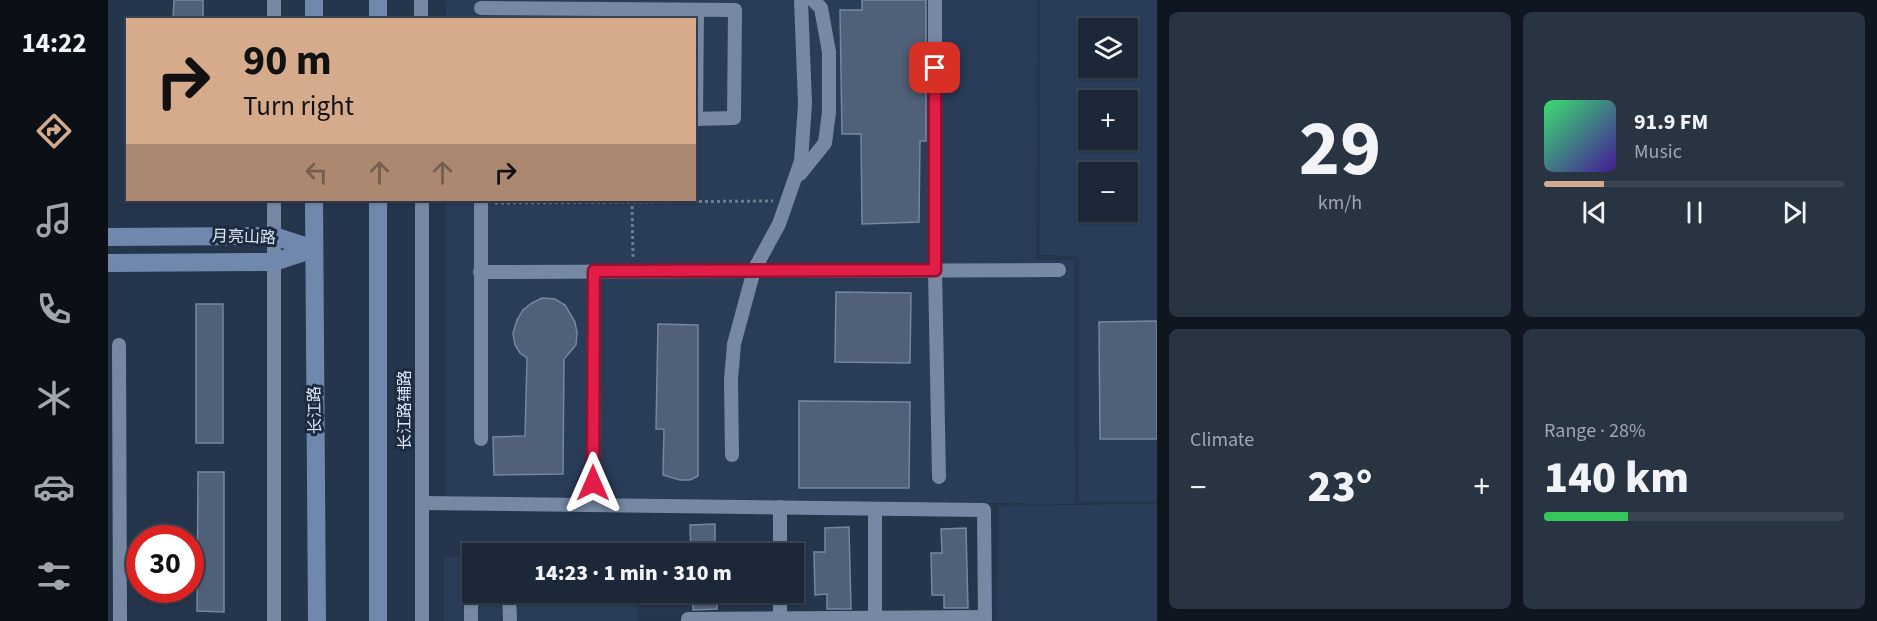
<!DOCTYPE html>
<html lang="en">
<head>
<meta charset="utf-8">
<style>
  :root { --surface:#1c2838; --page:#293443; --text:#f1f3f6; --muted:#a0a6ae; --line:#3a4453; --accent:#d6ab8b }
  body { margin:0; font-family:"Source Sans 3","Noto Sans SC",sans-serif; background:var(--page); color:var(--text); height:100vh; display:flex; flex-direction:column; font-size:22px; white-space:nowrap }
  * { box-sizing:border-box; margin:0 }
  p { font-size:20px; color:var(--muted) }
  .icon { flex:none; width:33px; height:33px; fill:none; stroke:currentColor; stroke-width:2; stroke-linecap:round; stroke-linejoin:round }
  .map { position:relative; flex:1; overflow:hidden }
  .drawer { display:flex; flex-direction:column; gap:12px; padding:12px; background:#0f161f; width:720px }
  .drawer>* { flex:none }
  .top-card { position:absolute; left:18px; top:18px; width:570px; height:183px; border-radius:0px; box-shadow:0 2px 4px #0004,0 0 0 2px var(--line); background:#d6ab8b; color:#111; overflow:hidden }
  .buttons { position:absolute; left:970px; top:18px; display:grid; gap:12px }
  .buttons a { display:grid; place-items:center; width:60px; height:60px; border-radius:0px; background:var(--surface); box-shadow:0 2px 4px #0004,0 0 0 2px var(--line); font-size:30px }
  .speed { position:absolute; left:18px; top:525px; display:flex; gap:12px; font-size:30px; font-weight:700; text-align:center }
  .speed>* { display:grid; place-content:center; width:78px; height:78px; border-radius:50%; background:var(--surface); box-shadow:0 2px 4px #0004,0 0 0 2px var(--line); line-height:1 }
  .speed .limit { border:9px solid #d22; background:#fff; color:#111 }
  .pin { position:absolute; display:grid; place-items:center; width:51px; height:51px; color:#fff; margin:-26px; border-radius:12px; box-shadow:0 3px 9px #0006 }
  .me { position:absolute; width:66px; margin:-33px; rotate:0deg; stroke-linejoin:round; filter:drop-shadow(0 0 4px #0008) }
  .turn { display:flex; align-items:center; gap:21px; height:126px; padding:0 18px; font-size:27px }
  .turn .icon { width:78px; height:78px; stroke-width:2.5 }
  .turn b { display:block; font-size:42px; line-height:51px }
  .lanes { display:flex; align-items:center; height:57px; padding:0 18px; background:#0003; justify-content:center; gap:30px; direction:ltr }
  .lanes .off { opacity:.35 }
  .big { font-size:45px; font-weight:800; line-height:1.1 }
  .drawer .tile { flex:1; display:flex; flex-direction:column; justify-content:center; gap:9px; min-width:0; padding:0 21px; border-radius:9px; background:var(--page) }
  .drawer .dial { align-items:center; gap:0 }
  .dial b { font-size:78px; line-height:1 }
  .song { display:flex; align-items:center; gap:18px }
  .cover { width:72px; height:72px; border-radius:9px; background:linear-gradient(135deg,hsl(140 70% 55%),hsl(260 70% 35%)) }
  .played { height:6px; border-radius:3px; background:linear-gradient(90deg,var(--accent) 20%,var(--line) 20%) }
  .keys { display:flex; justify-content:space-around; direction:ltr }
  .heat { display:flex; justify-content:space-between; align-items:center; font-size:33px; direction:ltr }
  .charge { height:9px; border-radius:4px; background:linear-gradient(90deg,#34c759 28%,var(--line) 0) }
  .drawer .tiles { flex:1; display:grid; gap:12px; grid-template-columns:repeat(2,1fr) }
  .trip { position:absolute; left:354px; top:543px; width:342px; height:60px; border-radius:0px; background:var(--surface); box-shadow:0 2px 4px #0004,0 0 0 2px var(--line); font-weight:800; line-height:60px; text-align:center }
  main { display:flex; flex:1; min-height:0 }
  .dock { display:flex; flex-direction:column; width:108px; justify-content:space-around; align-items:center; background:#0b1016; color:var(--muted) }
  .dock .icon { width:42px; height:42px }
  .dock .selected { color:var(--accent) }
  .dock b { font-size:27px; color:var(--text) }
  .map>svg:first-child { display:block }
  .built { fill:#293d59; fill-rule:evenodd }
  .building { fill:#506079; stroke:#7486a1; stroke-width:1.5 }
  .lines { fill:none; stroke-linecap:round; stroke-linejoin:round }
  .path { stroke:#6e7c8f; stroke-width:3; stroke-dasharray:3 3; stroke-linecap:butt }
  .street { stroke:#7688a3; stroke-width:14 }
  .secondary { stroke:#7088ad; stroke-width:18 }
  .route-casing { stroke:#92132f; stroke-width:15 }
  .route { stroke:#e11d48; stroke-width:10 }
  .labels { text-anchor:middle; dominant-baseline:central; stroke-width:6; stroke-linejoin:round; paint-order:stroke }
  .street-label { font-size:16px; fill:#dde7f6; stroke:#1c2b40 }
</style>
</head>
<body>
<main>
<nav class="dock">
<b>14:22</b>
<svg class="icon selected" aria-label="directions" viewBox="0 0 24 24"><path d="M12 3l9 9-9 9-9-9zM9 14v-3h6M13 9l2 2-2 2"/></svg>
<svg class="icon" aria-label="music" viewBox="0 0 24 24"><path d="M9 18V5l10-2v13"/><circle cx="6" cy="18" r="3"/><circle cx="16" cy="16" r="3"/></svg>
<svg class="icon" aria-label="phone" viewBox="0 0 24 24"><path d="M5 4h4l2 5-3 2q2 4 5 5l2-3 5 2v4C11 20 4 13 5 4z"/></svg>
<svg class="icon" aria-label="climate" viewBox="0 0 24 24"><path d="M12 3v18M4 7l16 10M4 17L20 7"/></svg>
<svg class="icon" aria-label="car" viewBox="0 0 24 24"><path d="M5 17H2v-5l4-1 3-4h7l3 4 3 1v5h-3M9 17h6M6 11h13"/><circle cx="7" cy="17" r="2"/><circle cx="17" cy="17" r="2"/></svg>
<svg class="icon" aria-label="filters" viewBox="0 0 24 24"><path d="M4 7h16M4 17h16"/><circle cx="9" cy="7" r="2"/><circle cx="15" cy="17" r="2"/></svg>
</nav>
<div class="map">
<svg width="1049" height="621" viewBox="0 0 1049 621">
  <rect width="100%" height="100%" fill="#25354b"/>
  <g class="built">
    <path d="M338,0H929L928,260H966L967,504L338,496V200H586V20L338,19Z"/>
    <path d="M932,0H1049V501L971,502V256L932,255ZM981,28H1020V68H981ZM981,100H1020V140H981ZM981,172H1020V212H981Z"/>
    <path d="M1049,504V621H888L891,506Z"/>
    <path d="M336,557H364V592L530,593V621H336Z"/>
  </g>
  <g class="building">
    <path d="M66,0H95V20H65Z"/>
    <path d="M754,0H818V141H812L811,222L754,224L753,134H734L732,10H754Z"/>
    <path d="M728,292L803,293L802,363L727,362Z"/>
    <path d="M434,298L447,299L457,305L467,322L469,333L468,345L456,359L455,474L386,475L385,437L417,436L419,358L412,353L407,345L405,333L409,320L415,310L424,303Z"/>
    <rect x="88" y="304" width="27" height="139"/>
    <path d="M1049,321V439H992L991,322Z"/>
    <path d="M550,324L590,325V476L582,480H572L555,475L556,429H548Z"/>
    <path d="M691,401L802,402L801,488H691Z"/>
    <path d="M90,472H116V612L89,611Z"/>
    <path d="M607,524V554H583L582,525Z"/>
    <path d="M741,527L743,609H719V594L707,595L706,552H717V528Z"/>
    <path d="M858,528L860,608H836V595H824L823,553H834L833,529Z"/>
    <path d="M584,592H608L609,609L585,610Z"/>
  </g>
  <g class="lines">
    <g class="path">
      <path d="M524,200L525,258"/>
      <path d="M387,203L665,201"/>
    </g>
    <g class="street">
      <path d="M313,0V20"/>
      <path d="M827,0V270L831,477"/>
      <path d="M373,8L627,10L626,118L586,119"/>
      <path d="M166,20V0"/>
      <path d="M588,119L589,10"/>
      <path d="M692,174L717,143L721,112V52L713,8L705,0"/>
      <path d="M314,200V621"/>
      <path d="M372,272L951,270"/>
      <path d="M11,345L12,621"/>
      <path d="M373,439V200"/>
      <path d="M624,455L623,380L626,344L646,270L671,224L693,161L697,104L693,0"/>
      <path d="M485,482L486,271"/>
      <path d="M314,503L876,510L877,621"/>
      <path d="M767,509V618"/>
      <path d="M672,554V507"/>
      <path d="M401,592L402,621"/>
      <path d="M580,619L877,617"/>
      <path d="M166,621V200"/>
      <path d="M363,621V571H364"/>
      <path d="M672,621V592"/>
    </g>
    <g class="secondary">
      <path d="M270,0V20"/>
      <path d="M206,20V0"/>
      <path d="M206,200L209,621"/>
      <path d="M0,237L166,236L206,249"/>
      <path d="M0,263L166,262L206,249"/>
      <path d="M270,621V200"/>
    </g>
  </g>
  <g class="lines">
    <defs>
      <path id="route" d="M485,483L486,271L827,270V68"/>
    </defs>
    <use href="#route" class="route-casing"/>
    <use href="#route" class="route"/>
  </g>
  <g class="labels">
    <g class="street-label">
      <text transform="translate(136 237) rotate(2)">月亮山路</text>
      <text transform="translate(207 410) rotate(-91)">长江路</text>
      <text transform="translate(297 410) rotate(-90)">长江路辅路</text>
    </g>
  </g>
</svg>
<div class="buttons">
<a><svg class="icon" aria-label="layers" viewBox="0 0 24 24"><path d="M12 4l9 5-9 5-9-5zM3 14l9 5 9-5"/></svg></a>
<a>+</a>
<a>−</a>
</div>
<div class="speed"><div class="limit">30</div></div>
<div class="pin" style="left:827px;top:68px;background:#d93025"><svg class="icon" aria-label="arrive" viewBox="0 0 24 24"><path d="M6 21V4h12l-3 4 3 4H6"/></svg></div>
<svg class="me" style="left:485px;top:483px" viewBox="-20 -20 40 40"><path d="M0-17L14 15 0 8-14 15z" fill="#e11d48" stroke="#fff" stroke-width="4"/></svg>
<div class="trip">14:23 · 1 min · 310 m</div>
<div class="top-card">
<div class="turn"><svg class="icon" aria-label="right" viewBox="0 0 24 24"><path d="M7 20v-9h11M14 6l5 5-5 5"/></svg><div><b>90 m</b>Turn right</div></div>
<div class="lanes"><svg class="icon off" aria-label="left" viewBox="0 0 24 24"><path d="M17 20v-9H6M10 6l-5 5 5 5"/></svg><svg class="icon off" aria-label="ahead" viewBox="0 0 24 24"><path d="M12 20V5M6 11l6-6 6 6"/></svg><svg class="icon off" aria-label="ahead" viewBox="0 0 24 24"><path d="M12 20V5M6 11l6-6 6 6"/></svg><svg class="icon" aria-label="right" viewBox="0 0 24 24"><path d="M7 20v-9h11M14 6l5 5-5 5"/></svg></div>
</div>
</div>
<section class="drawer">
<div class="tiles">
<div class="tile dial"><b>29</b><p>km/h</p></div>
<div class="tile">
<div class="song"><i class="cover"></i><div><b>91.9 FM</b><p>Music</p></div></div>
<div class="played"></div>
<div class="keys"><svg class="icon" aria-label="previous" viewBox="0 0 24 24"><path d="M18 5L8 12l10 7zM5 5v14"/></svg><svg class="icon" aria-label="pause" viewBox="0 0 24 24"><path d="M8 5v14M16 5v14"/></svg><svg class="icon" aria-label="next" viewBox="0 0 24 24"><path d="M6 5l10 7-10 7zM19 5v14"/></svg></div>
</div>
<div class="tile"><p>Climate</p>
<div class="heat"><a>−</a><b class="big">23°</b><a>+</a></div>
</div>
<div class="tile"><p>Range · 28%</p><b class="big">140 km</b><div class="charge"></div></div>
</div>
</section>
</main>
</body>
</html>
